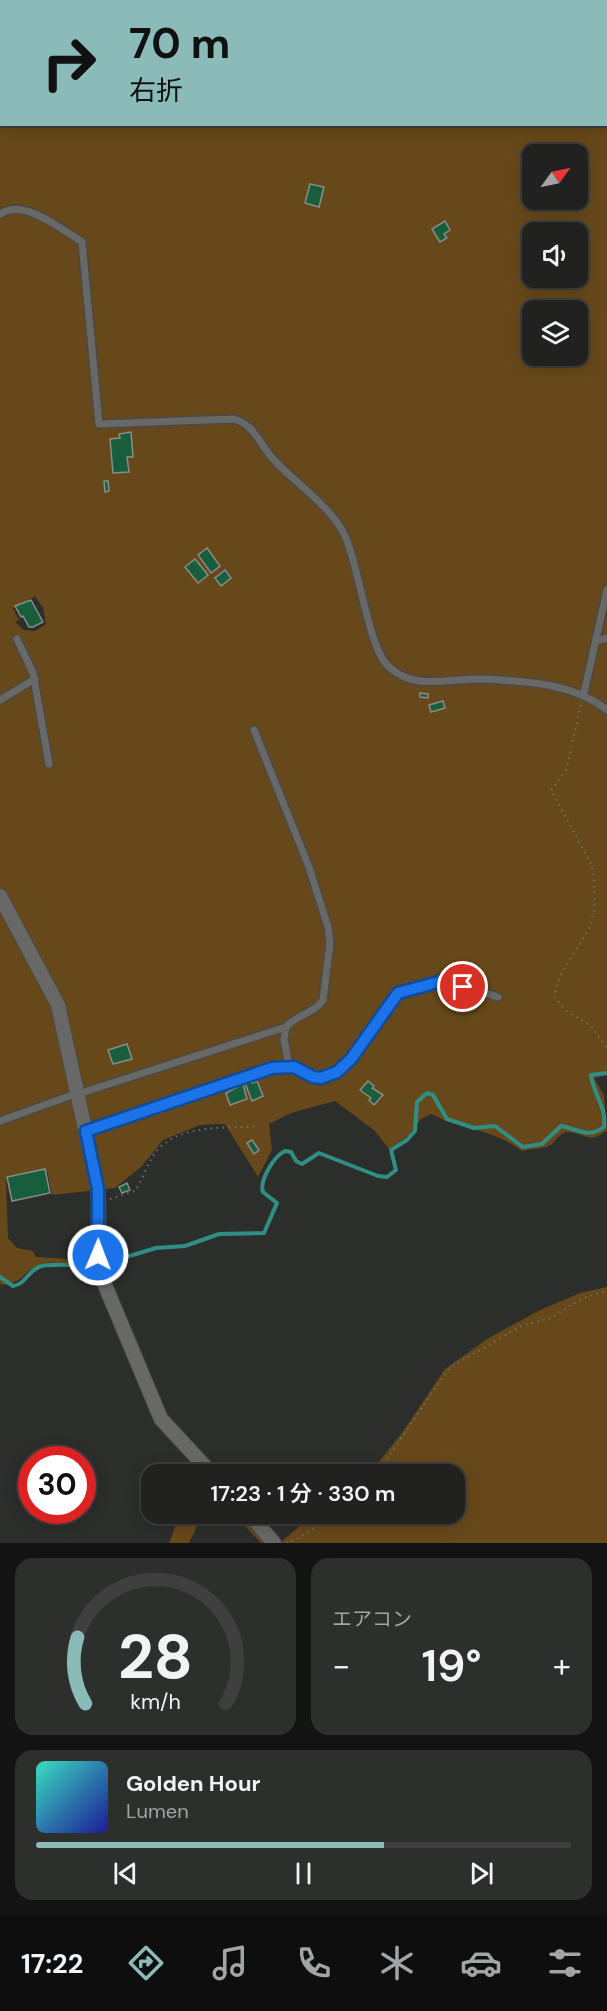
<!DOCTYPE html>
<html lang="ja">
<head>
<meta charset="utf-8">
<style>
  :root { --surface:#212220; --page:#2d2f2d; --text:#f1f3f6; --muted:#a2a4a5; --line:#3e3f3e; --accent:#8bbbb9 }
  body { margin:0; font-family:"DM Sans","Noto Sans JP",sans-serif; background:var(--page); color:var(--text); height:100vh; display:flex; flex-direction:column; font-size:22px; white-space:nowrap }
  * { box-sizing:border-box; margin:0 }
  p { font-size:20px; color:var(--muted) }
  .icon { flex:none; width:33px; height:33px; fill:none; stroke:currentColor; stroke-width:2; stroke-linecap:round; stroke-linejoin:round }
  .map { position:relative; height:1543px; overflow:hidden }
  .side { display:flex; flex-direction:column; gap:15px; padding:15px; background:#121312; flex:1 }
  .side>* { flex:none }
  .guide { position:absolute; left:0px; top:0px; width:608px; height:126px; box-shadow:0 3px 15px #0003,0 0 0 2px var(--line); background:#8bbbb9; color:#111; overflow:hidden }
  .needle { width:39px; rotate:57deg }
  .fabs { position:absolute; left:522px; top:144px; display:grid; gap:12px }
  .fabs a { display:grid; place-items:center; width:66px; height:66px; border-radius:12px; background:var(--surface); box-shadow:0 3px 15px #0003,0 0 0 2px var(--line); font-size:30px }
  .speed { position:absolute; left:18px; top:1446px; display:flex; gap:12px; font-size:30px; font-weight:700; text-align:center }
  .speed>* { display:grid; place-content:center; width:78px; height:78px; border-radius:50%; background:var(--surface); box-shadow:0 3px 15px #0003,0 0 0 2px var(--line); line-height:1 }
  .speed .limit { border:9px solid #d22; background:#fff; color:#111 }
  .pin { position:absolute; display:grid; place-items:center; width:51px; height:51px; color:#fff; margin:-26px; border:3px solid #fff; border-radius:50%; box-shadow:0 2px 6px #0007 }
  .me { position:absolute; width:66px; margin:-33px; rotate:1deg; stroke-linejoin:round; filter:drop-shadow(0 0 4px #0008) }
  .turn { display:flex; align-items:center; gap:21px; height:126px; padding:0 30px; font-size:27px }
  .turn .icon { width:78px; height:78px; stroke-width:2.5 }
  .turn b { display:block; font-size:42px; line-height:51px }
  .big { font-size:45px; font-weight:600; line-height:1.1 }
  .side .tile { flex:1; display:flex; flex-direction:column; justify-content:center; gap:9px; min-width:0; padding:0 21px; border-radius:18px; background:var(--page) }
  .side .dial { align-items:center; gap:0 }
  .dial svg { height:156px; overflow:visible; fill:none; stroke:var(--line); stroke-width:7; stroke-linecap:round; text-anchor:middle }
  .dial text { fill:var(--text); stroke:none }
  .song { display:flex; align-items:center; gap:18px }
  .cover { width:72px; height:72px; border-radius:9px; background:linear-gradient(135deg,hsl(170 70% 55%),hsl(240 70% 35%)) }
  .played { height:6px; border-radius:3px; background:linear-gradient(90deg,var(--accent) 65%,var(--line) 65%) }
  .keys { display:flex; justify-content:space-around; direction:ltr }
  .heat { display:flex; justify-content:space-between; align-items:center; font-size:33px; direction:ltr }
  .side .tiles { flex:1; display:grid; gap:15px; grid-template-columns:1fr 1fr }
  .tile:last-child { grid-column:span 2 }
  .trip { position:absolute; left:141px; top:1464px; width:324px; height:60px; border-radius:18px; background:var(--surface); box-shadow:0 3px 15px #0003,0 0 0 2px var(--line); font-weight:600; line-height:60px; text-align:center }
  .menu { display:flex; height:96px; justify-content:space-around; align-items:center; background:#0d0e0d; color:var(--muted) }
  .menu .icon { width:42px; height:42px }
  .menu .current { color:var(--accent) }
  .menu b { font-size:27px; color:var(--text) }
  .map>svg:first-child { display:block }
  .green { fill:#67481a; fill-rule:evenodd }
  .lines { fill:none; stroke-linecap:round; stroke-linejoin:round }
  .stream { stroke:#308f85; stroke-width:4 }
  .building { fill:#195e3c; stroke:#888c8a; stroke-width:1.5 }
  .service-casing { stroke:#494a48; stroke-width:10 }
  .minor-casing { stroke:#494a48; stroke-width:16 }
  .path { stroke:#6d6f6c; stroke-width:2; stroke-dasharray:1.5 4.5; stroke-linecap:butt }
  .service { stroke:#686966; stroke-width:7 }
  .minor { stroke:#686966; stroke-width:14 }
  .route-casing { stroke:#114b97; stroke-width:15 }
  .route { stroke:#1a73e8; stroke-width:10 }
</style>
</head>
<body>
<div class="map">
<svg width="607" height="1543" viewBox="0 0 607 1543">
  <rect width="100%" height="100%" fill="#2c2e2b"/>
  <g class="green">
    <path d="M0,0H607V1075L594,1078L604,1095L607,1130C590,1145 585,1133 568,1132C559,1132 556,1142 549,1146C542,1149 530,1149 522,1151C491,1128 464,1131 431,1114L421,1119L408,1136L389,1149L375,1131L335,1101L291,1113L269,1124L272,1150L258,1177L225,1124L200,1125L163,1140L142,1166L115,1188L52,1195L47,1171L6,1179L8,1238L17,1248L33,1251L36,1257L84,1260L89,1255L92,1228H94L93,1263C75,1269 57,1258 39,1265C22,1271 28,1281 2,1285L0,1283ZM2,2H606V124H2ZM532,154H578V200H532ZM532,232H578V278H532ZM532,310H578V356H532ZM35,596L43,608L46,624L35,631L24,630L15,622L19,620L13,608Z"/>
    <path d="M607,1287V1543H280L303,1523L320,1514H454V1474H369L402,1433L445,1369L487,1339L538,1311L580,1293Z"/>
    <path d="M180,1514H203L189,1543H169Z"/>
    <path d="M234,1514H246L277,1543H261Z"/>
  </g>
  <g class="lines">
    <g class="stream">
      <path d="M103,1264L156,1248L185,1246L219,1234L264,1233L277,1203L263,1192C259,1181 274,1156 285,1151L291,1152L296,1161L302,1164L319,1153L378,1176L387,1177L396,1170L391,1150L407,1140L415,1131L417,1102L427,1093L433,1095L447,1119L474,1128L495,1126L523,1147L542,1144L561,1126C578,1129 588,1139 604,1127C607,1107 593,1094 591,1075L607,1073"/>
      <path d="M0,1277L13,1286C26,1284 28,1271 39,1267C49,1262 80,1267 95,1265"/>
    </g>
  </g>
  <g class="building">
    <path d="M310,184L324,187L319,207L305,203Z"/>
    <path d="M445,221L450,230L444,234L447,238L440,242L432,229Z"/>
    <path d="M131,432L133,457H127L129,472L113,473L110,439L120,438L119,434Z"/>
    <path d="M104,481H108L109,491L105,492Z"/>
    <path d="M207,548L220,566L211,573L198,555Z"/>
    <path d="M195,559L208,575L198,583L185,567Z"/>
    <path d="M225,570L231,578L221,586L215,578Z"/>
    <path d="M31,600L43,622L33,627H29L23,616L21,617L15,606Z"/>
    <path d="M420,693L428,694V698L420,697Z"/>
    <path d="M443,701L445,708L431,712L429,705Z"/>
    <path d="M127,1044L132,1059L113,1064L108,1050Z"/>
    <path d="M251,1081L252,1083L257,1081L263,1096L252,1101L245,1083Z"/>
    <path d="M368,1081L374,1086L372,1088L383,1095L374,1105L369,1100L371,1098L360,1090Z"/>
    <path d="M243,1084L247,1099L230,1105L226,1093Z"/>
    <path d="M252,1140L259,1150L254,1154L247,1143Z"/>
    <path d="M45,1169L50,1193L12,1201L7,1177Z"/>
    <path d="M127,1183L130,1190L122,1193L119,1187Z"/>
  </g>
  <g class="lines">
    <defs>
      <g id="service">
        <path d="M0,214C24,198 61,229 82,242L99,424L234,419C255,425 260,445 274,460C296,484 331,506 345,536C359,566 368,645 387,665C413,692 449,678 482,679C524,681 573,683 607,710"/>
        <path d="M17,639L33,673L49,764"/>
        <path d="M596,641L607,638"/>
        <path d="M584,693L607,590"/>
        <path d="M0,700L35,679"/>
        <path d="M254,730L309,867L328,927L330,943L323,1000C315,1013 296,1015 286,1027L284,1039L289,1066"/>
        <path d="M78,1094L286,1027"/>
        <path d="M0,1121L78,1093"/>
        <path d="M85,1131L272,1068L289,1066L321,1078L344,1067L401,990L446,981L498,997"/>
      </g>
      <g id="minor">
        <path d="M0,896L58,1005L98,1189L99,1271L161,1419L212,1474"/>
        <path d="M249,1514L274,1543"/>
      </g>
    </defs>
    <use href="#service" class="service-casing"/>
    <use href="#minor" class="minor-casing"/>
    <g class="path">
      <path d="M581,705L566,770L551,790L591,864C596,880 596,910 590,925C580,950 557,968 555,997L565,1010L591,1026L607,1048"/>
      <path d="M110,1199L135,1191C145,1177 148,1158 161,1146C187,1124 225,1129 257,1126"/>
      <path d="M377,1474L444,1375L453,1366L521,1326L551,1318L583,1298L607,1291"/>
      <path d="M286,1543L299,1538L335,1514"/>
    </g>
    <use href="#service" class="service"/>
    <use href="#minor" class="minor"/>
  </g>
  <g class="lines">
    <defs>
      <path id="route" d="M98,1255V1189L86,1131L272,1068L294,1067L313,1077L321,1078L337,1072L351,1059L398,993L442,981L463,987"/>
    </defs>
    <use href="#route" class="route-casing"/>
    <use href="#route" class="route"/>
  </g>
</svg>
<div class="fabs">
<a><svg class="needle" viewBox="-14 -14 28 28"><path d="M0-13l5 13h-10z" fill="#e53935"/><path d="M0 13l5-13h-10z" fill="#a2a4a5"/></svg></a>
<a><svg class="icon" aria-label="sound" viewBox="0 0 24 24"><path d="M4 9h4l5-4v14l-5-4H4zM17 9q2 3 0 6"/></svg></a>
<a><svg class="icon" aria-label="layers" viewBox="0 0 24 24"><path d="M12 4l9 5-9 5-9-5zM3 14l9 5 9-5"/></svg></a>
</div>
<div class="speed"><div class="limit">30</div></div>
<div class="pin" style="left:463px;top:987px;background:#d93025"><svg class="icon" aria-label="arrive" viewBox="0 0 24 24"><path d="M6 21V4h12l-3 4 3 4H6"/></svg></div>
<svg class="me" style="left:98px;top:1255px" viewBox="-20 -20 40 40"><circle r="17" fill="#1a73e8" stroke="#fff" stroke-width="3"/><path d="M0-11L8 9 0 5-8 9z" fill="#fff"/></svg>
<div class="trip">17:23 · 1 分 · 330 m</div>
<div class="guide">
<div class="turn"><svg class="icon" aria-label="right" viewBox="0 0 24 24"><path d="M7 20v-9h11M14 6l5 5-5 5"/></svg><div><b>70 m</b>右折</div></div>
</div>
</div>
<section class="side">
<div class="tiles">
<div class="tile dial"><svg viewBox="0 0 100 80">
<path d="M14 69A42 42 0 1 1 86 69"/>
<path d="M14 69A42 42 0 0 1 10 35" stroke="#8bbbb9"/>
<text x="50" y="56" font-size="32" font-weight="700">28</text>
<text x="50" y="72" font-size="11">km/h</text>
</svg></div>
<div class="tile"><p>エアコン</p>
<div class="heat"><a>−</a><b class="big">19°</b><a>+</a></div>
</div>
<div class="tile">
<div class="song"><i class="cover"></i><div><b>Golden Hour</b><p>Lumen</p></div></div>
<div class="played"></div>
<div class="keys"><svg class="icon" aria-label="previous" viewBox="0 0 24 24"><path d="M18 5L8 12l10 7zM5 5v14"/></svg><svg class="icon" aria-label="pause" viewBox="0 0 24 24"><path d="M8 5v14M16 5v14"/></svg><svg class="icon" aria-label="next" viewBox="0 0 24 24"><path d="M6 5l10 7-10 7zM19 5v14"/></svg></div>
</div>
</div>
</section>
<nav class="menu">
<b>17:22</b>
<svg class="icon current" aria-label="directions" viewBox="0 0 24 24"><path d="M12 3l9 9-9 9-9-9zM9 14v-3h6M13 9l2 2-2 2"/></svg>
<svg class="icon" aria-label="music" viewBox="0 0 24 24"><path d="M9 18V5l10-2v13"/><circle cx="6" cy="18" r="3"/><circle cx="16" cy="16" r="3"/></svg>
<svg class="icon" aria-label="phone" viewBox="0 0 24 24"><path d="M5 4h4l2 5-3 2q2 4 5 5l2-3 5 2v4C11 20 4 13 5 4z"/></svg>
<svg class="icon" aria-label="climate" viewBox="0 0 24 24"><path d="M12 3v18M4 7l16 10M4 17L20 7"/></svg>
<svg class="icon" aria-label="car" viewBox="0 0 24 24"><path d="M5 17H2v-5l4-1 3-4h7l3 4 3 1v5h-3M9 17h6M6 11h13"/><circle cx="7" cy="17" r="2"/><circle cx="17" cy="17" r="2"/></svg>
<svg class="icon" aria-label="filters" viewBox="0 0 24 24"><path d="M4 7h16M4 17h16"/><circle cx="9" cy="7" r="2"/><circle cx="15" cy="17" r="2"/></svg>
</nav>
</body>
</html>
